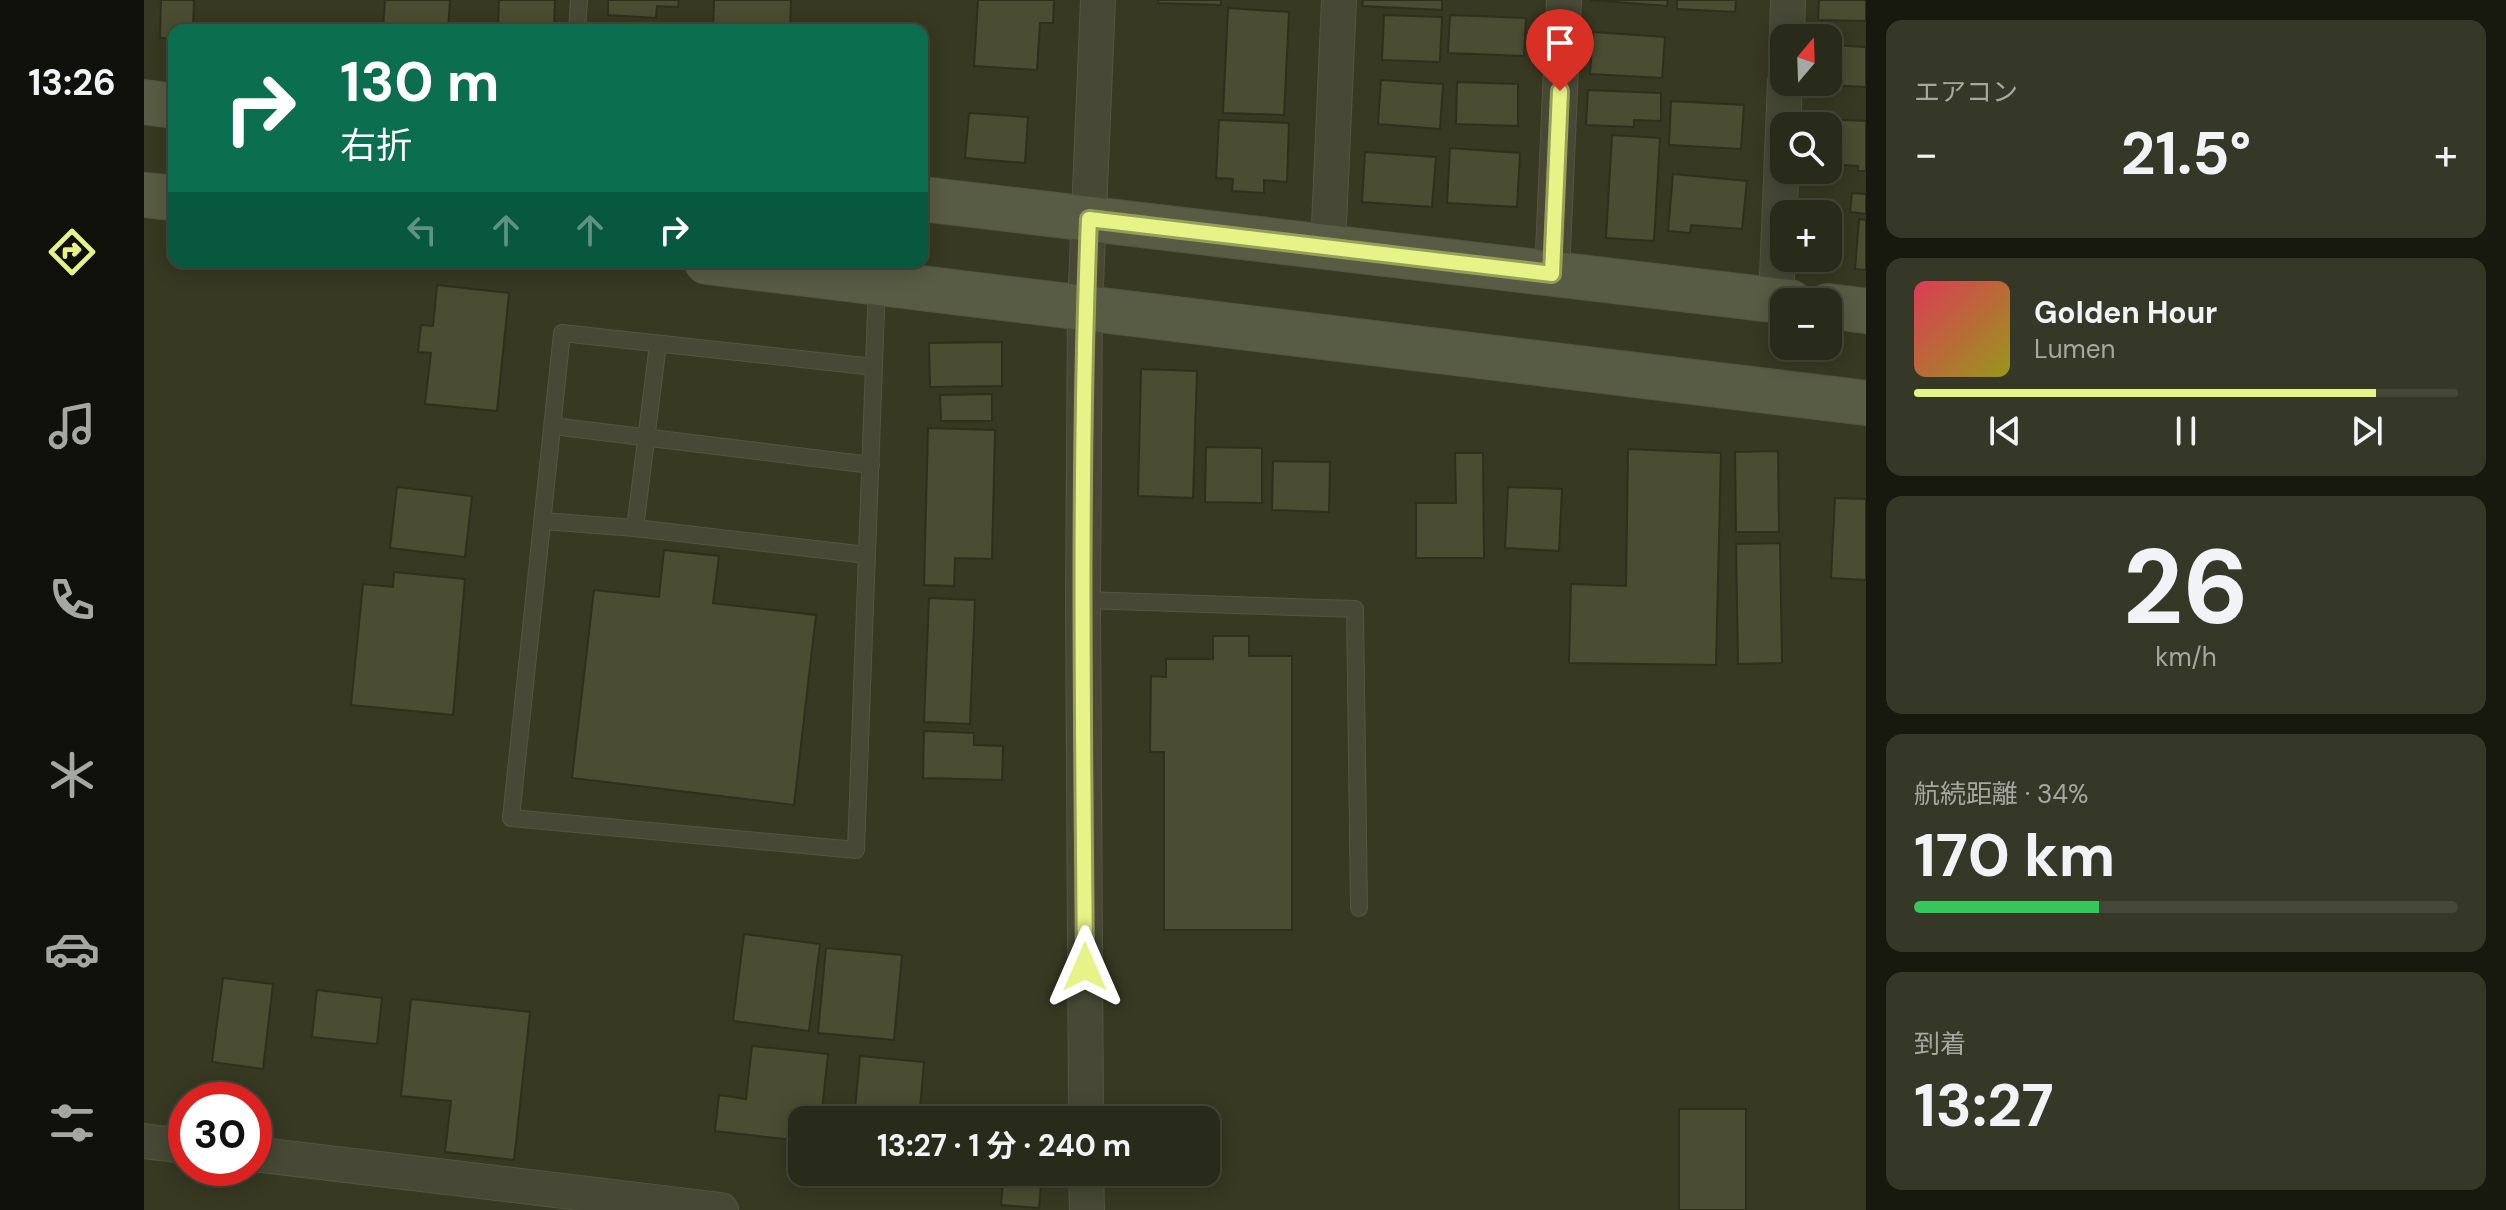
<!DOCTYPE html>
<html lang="ja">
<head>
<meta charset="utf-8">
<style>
  :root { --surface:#292b1a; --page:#353727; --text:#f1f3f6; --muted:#a5a7a2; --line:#454739; --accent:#e6f487 }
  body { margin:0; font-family:"DM Sans","Noto Sans JP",sans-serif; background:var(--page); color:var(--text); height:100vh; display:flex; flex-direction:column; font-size:30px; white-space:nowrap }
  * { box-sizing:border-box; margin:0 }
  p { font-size:26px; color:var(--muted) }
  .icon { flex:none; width:44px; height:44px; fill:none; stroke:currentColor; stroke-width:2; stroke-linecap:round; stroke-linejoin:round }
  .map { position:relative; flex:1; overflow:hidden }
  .side { display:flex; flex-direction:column; gap:20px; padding:20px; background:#17180e; width:640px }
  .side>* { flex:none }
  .hud { position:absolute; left:24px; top:24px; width:760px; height:244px; border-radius:16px; box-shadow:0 4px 20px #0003,0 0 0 2px var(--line); background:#0b6e4f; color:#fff; overflow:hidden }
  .needle { width:52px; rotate:19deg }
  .controls { position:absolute; left:1626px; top:24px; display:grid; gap:16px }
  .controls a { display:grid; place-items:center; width:72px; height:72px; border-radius:16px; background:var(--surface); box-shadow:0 4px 20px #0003,0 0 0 2px var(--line); font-size:40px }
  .speed { position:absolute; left:24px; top:1082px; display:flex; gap:16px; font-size:40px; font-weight:700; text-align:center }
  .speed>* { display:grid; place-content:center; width:104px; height:104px; border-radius:50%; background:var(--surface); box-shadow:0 4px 20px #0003,0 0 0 2px var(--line); line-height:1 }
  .speed .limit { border:12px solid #d22; background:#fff; color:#111 }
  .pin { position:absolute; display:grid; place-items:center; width:68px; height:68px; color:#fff; margin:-82px -34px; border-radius:50% 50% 50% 0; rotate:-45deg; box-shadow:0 0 8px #0007 }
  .pin .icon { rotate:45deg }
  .me { position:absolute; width:88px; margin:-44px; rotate:0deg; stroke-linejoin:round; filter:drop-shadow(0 0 6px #0008) }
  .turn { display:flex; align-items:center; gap:28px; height:168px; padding:0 40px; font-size:36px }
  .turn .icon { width:104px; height:104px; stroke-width:2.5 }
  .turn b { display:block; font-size:56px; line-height:68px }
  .lanes { display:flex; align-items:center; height:76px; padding:0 40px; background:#0003; justify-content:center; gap:40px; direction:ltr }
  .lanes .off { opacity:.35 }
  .big { font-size:60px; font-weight:700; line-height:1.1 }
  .side .widget { flex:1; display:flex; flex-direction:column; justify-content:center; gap:12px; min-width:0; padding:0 28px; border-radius:16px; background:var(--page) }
  .side .dial { align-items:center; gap:0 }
  .dial b { font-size:104px; line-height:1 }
  .song { display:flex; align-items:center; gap:24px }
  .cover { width:96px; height:96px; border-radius:12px; background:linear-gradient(135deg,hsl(350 70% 55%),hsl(60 70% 35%)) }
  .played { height:8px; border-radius:4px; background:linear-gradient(90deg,var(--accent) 85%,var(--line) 85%) }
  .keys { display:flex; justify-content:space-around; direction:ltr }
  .heat { display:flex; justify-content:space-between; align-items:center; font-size:44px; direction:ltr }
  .charge { height:12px; border-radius:6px; background:linear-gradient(90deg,#34c759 34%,var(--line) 0) }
  .trip { position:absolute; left:644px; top:1106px; width:432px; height:80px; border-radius:16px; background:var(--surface); box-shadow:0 4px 20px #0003,0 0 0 2px var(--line); font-weight:700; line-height:80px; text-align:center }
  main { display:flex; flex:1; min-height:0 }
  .tab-bar { display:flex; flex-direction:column; width:144px; justify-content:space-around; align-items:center; background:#10110a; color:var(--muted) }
  .tab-bar .icon { width:56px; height:56px }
  .tab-bar .selected { color:var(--accent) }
  .tab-bar b { font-size:36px; color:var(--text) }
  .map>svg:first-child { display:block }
  .building { fill:#4a4d31; stroke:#2e301d; stroke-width:2 }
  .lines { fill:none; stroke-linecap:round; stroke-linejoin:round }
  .lane-casing { stroke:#535542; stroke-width:18 }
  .street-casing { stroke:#535542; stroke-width:36 }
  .secondary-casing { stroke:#535542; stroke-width:46 }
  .lane { stroke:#474936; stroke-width:16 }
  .street { stroke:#474936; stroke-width:34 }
  .secondary { stroke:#595c44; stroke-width:44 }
  .route-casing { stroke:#969f58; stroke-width:20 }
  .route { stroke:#e6f487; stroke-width:14 }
</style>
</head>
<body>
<main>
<nav class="tab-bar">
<b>13:26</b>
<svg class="icon selected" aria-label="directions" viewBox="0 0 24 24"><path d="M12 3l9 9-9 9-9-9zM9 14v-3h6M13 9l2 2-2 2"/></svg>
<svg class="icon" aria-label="music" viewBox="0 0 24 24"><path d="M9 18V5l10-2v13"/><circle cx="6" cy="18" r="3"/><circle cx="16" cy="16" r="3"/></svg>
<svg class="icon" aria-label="phone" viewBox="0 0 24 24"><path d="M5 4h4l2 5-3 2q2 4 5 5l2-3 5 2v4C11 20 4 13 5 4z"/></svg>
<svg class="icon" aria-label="climate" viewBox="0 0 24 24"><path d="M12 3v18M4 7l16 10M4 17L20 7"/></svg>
<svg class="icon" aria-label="car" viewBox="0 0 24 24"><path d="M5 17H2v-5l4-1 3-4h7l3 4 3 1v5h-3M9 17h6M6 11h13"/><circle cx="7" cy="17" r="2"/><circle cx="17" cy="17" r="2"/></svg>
<svg class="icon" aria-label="filters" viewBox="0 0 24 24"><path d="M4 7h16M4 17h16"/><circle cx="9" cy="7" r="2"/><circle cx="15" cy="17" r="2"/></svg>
</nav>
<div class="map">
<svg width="1722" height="1210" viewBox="0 0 1722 1210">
  <rect width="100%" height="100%" fill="#373922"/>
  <g class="building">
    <path d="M17,0H50L49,30H30V38H16Z"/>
    <path d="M241,0H306L304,30H239Z"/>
    <path d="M355,0H411L410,30H354Z"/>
    <path d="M464,0H535L534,7L513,6L512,18L464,15Z"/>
    <path d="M570,0H647L646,30H569Z"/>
    <path d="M834,0H910L909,23H896L893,70L830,66Z"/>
    <path d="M1014,0H1077V5L1014,3Z"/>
    <path d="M1219,0H1298V10L1218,6Z"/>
    <path d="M1446,0H1524L1523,6Z"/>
    <path d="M1533,0H1592L1591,12L1533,9Z"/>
    <path d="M1675,0H1722V21L1674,20Z"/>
    <path d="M1084,8L1145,12L1140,115L1079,113Z"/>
    <path d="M1240,15L1298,17L1296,62L1238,60Z"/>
    <path d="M1306,15L1382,18L1380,56L1304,53Z"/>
    <path d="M1449,32L1521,37L1518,78L1446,74Z"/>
    <path d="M1685,45L1722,47V87L1683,85Z"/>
    <path d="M1237,80L1299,84L1296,129L1234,124Z"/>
    <path d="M1313,82L1374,84V126L1312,124Z"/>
    <path d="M1444,90L1517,93V121L1490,120V127L1442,125Z"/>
    <path d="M1527,101L1600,105L1597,149L1525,145Z"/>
    <path d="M825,113L884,117L881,163L821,158Z"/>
    <path d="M1658,118L1722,121V171H1714V166L1684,164V126H1658Z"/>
    <path d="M1075,120L1145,123L1143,182L1120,180V193L1088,191L1089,179L1072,178Z"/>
    <path d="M1468,135L1516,138L1510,241L1462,238Z"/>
    <path d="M1306,148L1376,153L1373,207L1303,203Z"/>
    <path d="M1221,152L1292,157L1288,207L1218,202Z"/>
    <path d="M1529,174L1603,181L1598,229L1547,225L1546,233L1524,231Z"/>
    <path d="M1708,193L1722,194V214L1706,212Z"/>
    <path d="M1715,219L1722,220V270L1711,269Z"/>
    <path d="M293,285L365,293L353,411L281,404L287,353L274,352L277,325L289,326Z"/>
    <path d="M858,342V386L786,387L785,343Z"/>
    <path d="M997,369L1053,371L1049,498L994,496Z"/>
    <path d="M848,394V421H797L796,395Z"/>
    <path d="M784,428L851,430L848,559L811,558L810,586L780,585Z"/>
    <path d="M1062,447L1118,448V503L1061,502Z"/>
    <path d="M1484,449L1577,453L1572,665L1425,663L1427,584L1482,586Z"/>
    <path d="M1634,451L1635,532H1592L1591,452Z"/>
    <path d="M1311,453H1339L1340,558H1272V503H1312Z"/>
    <path d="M1129,461L1186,462L1185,512L1128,510Z"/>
    <path d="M253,487L328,496L321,557L246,548Z"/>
    <path d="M1364,487L1418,489L1415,551L1361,548Z"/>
    <path d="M1691,498L1722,499V580L1687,578Z"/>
    <path d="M1636,543L1638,663L1594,664L1592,544Z"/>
    <path d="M520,550L575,556L569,603L672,615L650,805L428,778L450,590L515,597Z"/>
    <path d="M250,572L321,579L309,715L207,705L219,584L249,587Z"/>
    <path d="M785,598L831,600L826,724L780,722Z"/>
    <path d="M1069,636H1105V656H1148V930H1020V752H1006L1007,676L1022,677V659H1069Z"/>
    <path d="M780,731L830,733V745L859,746L858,780L779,778Z"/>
    <path d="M600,934L676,944L665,1031L589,1021Z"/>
    <path d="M682,948L758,955L750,1040L674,1033Z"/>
    <path d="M79,978L129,984L119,1069L68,1062Z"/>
    <path d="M173,990L238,998L233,1044L168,1037Z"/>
    <path d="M267,999L386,1012L370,1160L301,1152L307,1101L257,1096Z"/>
    <path d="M608,1046L684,1054L677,1120H658V1141L571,1131L575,1095L602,1099Z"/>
    <path d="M716,1056L780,1062L775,1120H710Z"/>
    <rect x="1535" y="1109" width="67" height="101"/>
    <path d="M860,1172H898L895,1208L857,1205Z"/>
  </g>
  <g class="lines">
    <defs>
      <g id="lane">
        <path d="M433,30L435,0"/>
        <path d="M730,367L418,333L367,818L712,850L733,284"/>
        <path d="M409,426L727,465"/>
        <path d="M399,521L491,528L723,555"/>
        <path d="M491,528L514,344"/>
        <path d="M939,600L1211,609L1215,908"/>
      </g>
      <g id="street">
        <path d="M1643,38L1644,0"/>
        <path d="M1184,247L1195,0"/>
        <path d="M1408,274L1420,0"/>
        <path d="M1632,300L1641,82"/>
        <path d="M942,1120L939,600L941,307L954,0"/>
        <path d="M0,1141L42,1146"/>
        <path d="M110,1154L577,1210"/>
        <path d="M942,1172L943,1210"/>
      </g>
      <g id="secondary">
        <path d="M0,102L30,106"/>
        <path d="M0,195L30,198"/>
        <path d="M778,199L1646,302"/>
        <path d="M563,262L1722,403"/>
        <path d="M1684,306L1722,311"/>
      </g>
    </defs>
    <use href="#lane" class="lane-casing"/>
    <use href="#street" class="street-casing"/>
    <use href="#secondary" class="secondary-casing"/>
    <use href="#lane" class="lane"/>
    <use href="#street" class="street"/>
    <use href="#secondary" class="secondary"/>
  </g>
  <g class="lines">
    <defs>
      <path id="route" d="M941,967C939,718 935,468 945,219L1408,274L1416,91"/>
    </defs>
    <use href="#route" class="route-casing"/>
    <use href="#route" class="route"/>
  </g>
</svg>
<div class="controls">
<a><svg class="needle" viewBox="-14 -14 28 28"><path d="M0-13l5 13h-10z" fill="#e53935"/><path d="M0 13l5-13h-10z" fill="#a5a7a2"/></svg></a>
<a><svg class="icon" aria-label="search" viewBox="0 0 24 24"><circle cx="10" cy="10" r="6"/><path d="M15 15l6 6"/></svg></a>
<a>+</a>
<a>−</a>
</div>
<div class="speed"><div class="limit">30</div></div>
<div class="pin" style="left:1416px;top:91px;background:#d93025"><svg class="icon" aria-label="arrive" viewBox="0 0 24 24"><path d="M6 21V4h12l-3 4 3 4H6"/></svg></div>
<svg class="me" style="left:941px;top:967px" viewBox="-20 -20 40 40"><path d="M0-17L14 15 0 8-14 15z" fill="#e6f487" stroke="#fff" stroke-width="4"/></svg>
<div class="trip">13:27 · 1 分 · 240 m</div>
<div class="hud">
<div class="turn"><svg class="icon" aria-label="right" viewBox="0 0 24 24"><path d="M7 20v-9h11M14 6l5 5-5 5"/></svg><div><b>130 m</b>右折</div></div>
<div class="lanes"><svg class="icon off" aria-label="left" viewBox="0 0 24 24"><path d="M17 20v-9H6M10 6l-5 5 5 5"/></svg><svg class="icon off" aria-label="ahead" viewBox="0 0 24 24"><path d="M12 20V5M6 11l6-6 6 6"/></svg><svg class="icon off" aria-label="ahead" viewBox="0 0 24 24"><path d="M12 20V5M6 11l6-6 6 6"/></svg><svg class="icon" aria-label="right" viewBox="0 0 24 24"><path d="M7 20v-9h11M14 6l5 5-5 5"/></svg></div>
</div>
</div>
<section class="side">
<div class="widget"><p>エアコン</p>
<div class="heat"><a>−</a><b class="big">21.5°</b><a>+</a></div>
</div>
<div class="widget">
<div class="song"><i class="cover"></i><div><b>Golden Hour</b><p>Lumen</p></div></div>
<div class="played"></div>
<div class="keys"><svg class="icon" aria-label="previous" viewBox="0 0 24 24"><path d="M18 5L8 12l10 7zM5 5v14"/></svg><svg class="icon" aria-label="pause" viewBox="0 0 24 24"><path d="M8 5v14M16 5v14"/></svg><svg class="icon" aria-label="next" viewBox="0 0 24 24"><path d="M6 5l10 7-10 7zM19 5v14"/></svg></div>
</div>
<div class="widget dial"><b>26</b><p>km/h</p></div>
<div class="widget"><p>航続距離 · 34%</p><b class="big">170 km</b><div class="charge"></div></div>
<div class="widget"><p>到着</p><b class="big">13:27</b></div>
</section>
</main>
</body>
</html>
